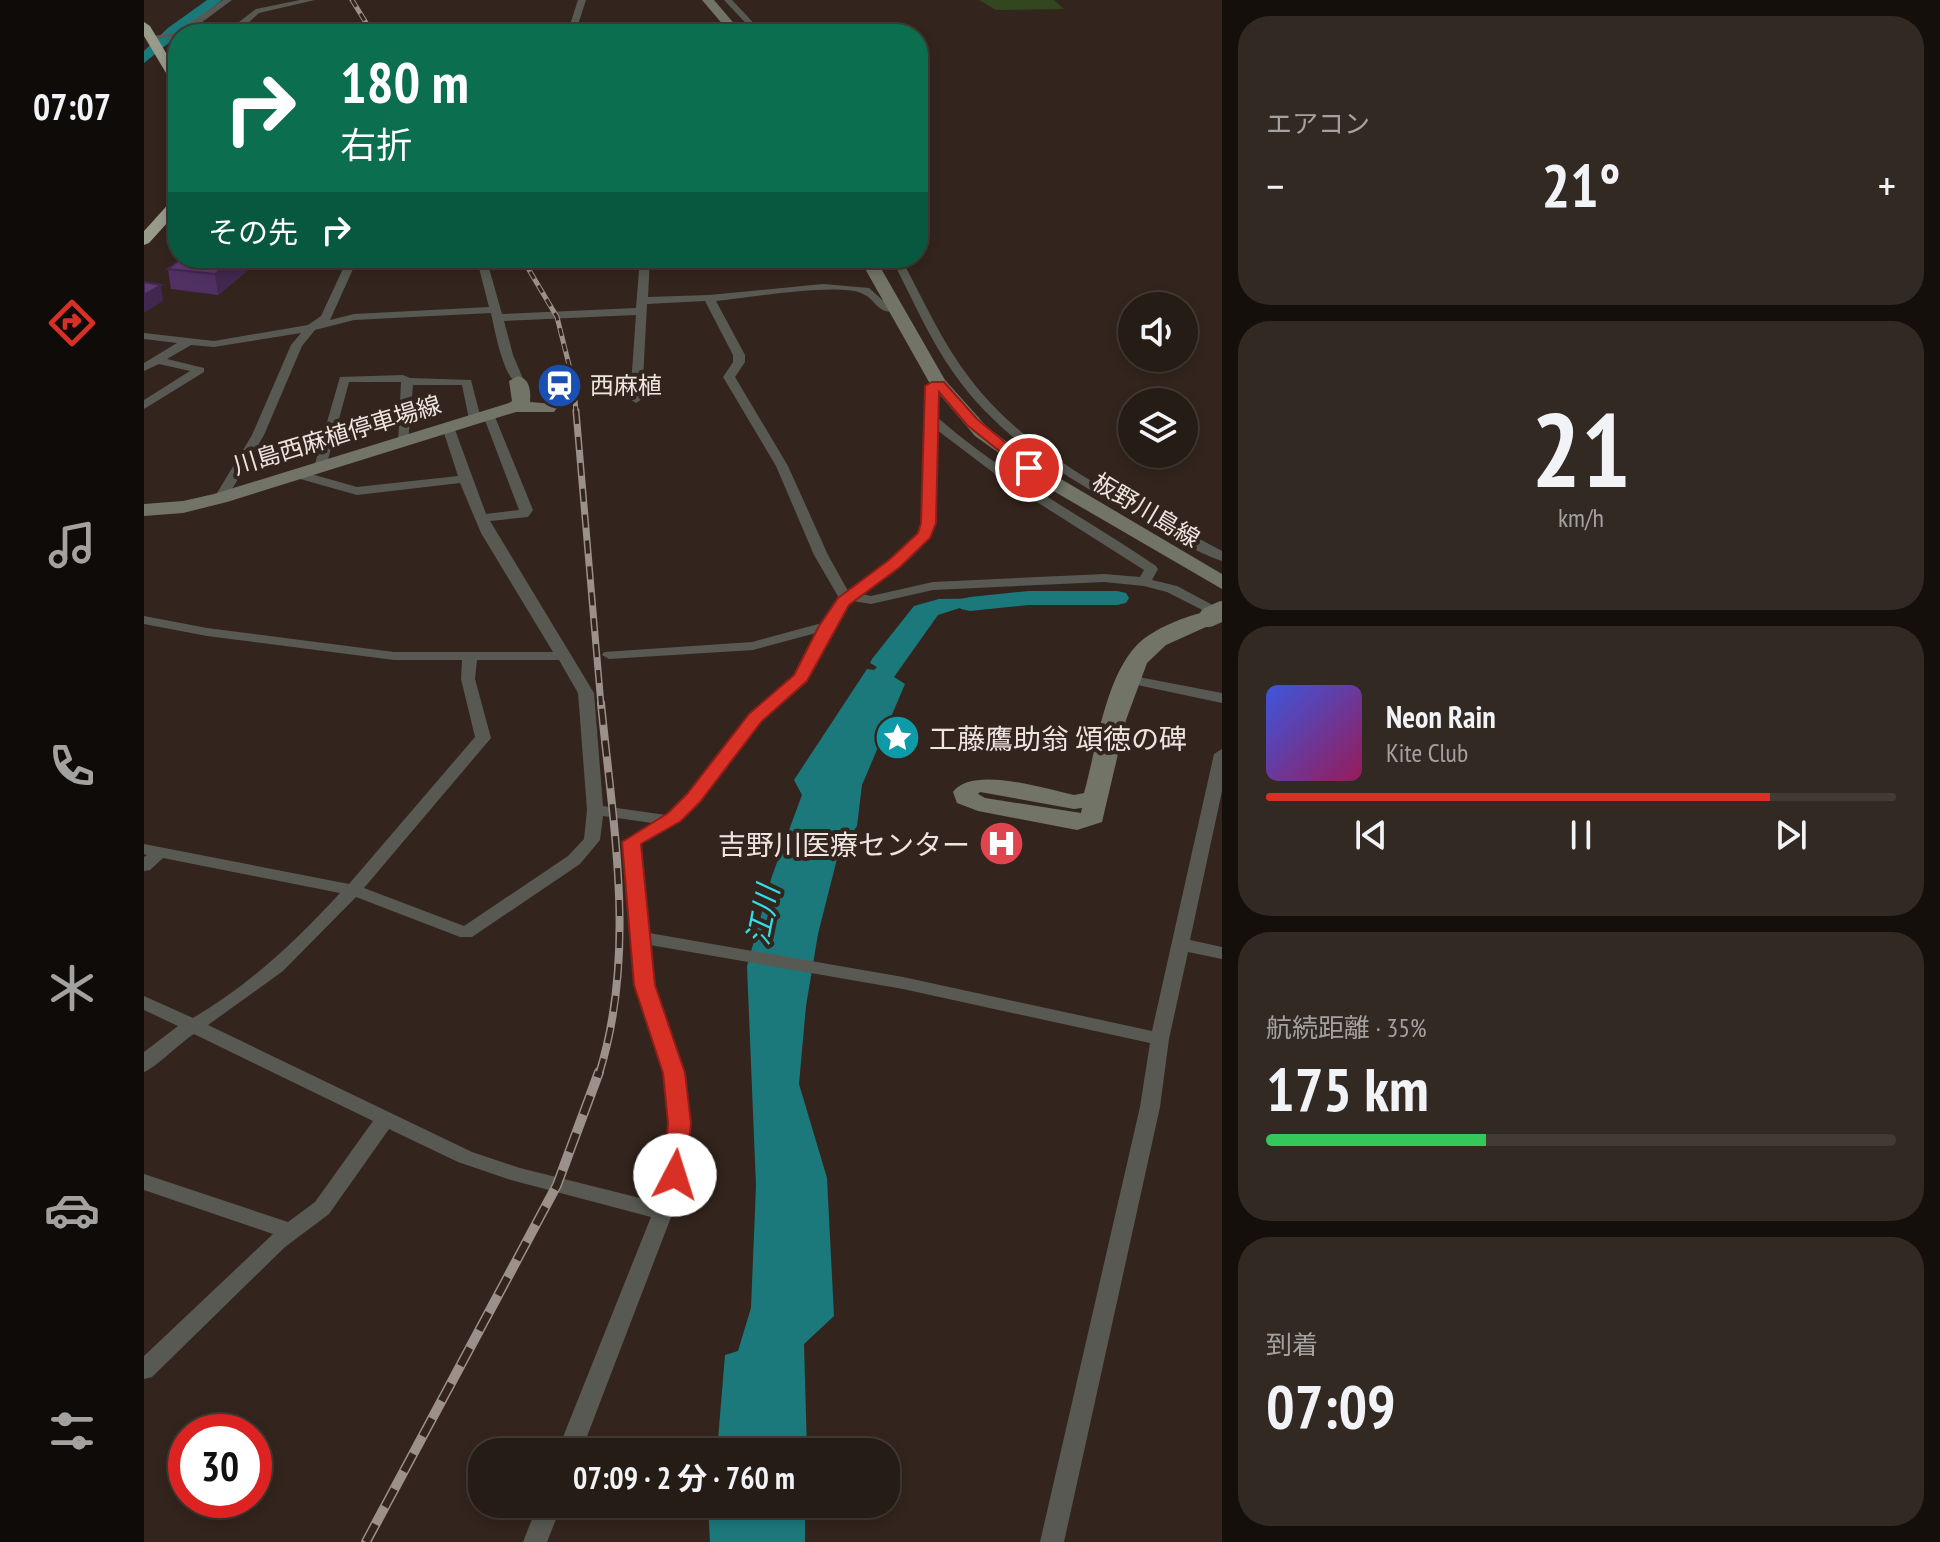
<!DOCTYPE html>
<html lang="ja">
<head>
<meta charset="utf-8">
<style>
  :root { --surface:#261c16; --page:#322923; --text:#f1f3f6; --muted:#a4a1a1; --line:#423a35; --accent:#d93025 }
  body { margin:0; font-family:"PT Sans Narrow","Noto Sans JP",sans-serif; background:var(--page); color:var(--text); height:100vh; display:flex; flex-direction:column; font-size:30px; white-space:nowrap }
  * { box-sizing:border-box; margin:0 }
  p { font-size:26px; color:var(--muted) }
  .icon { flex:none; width:44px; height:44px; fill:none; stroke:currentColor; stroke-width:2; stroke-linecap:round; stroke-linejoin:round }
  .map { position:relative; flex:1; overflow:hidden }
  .side { display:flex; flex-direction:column; gap:16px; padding:16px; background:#150f0c; width:718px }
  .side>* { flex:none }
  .banner { position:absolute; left:24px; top:24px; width:760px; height:244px; border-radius:32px; box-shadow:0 4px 12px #0003,0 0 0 2px var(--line); background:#0b6e4f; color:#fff; overflow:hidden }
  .tools { position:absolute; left:974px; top:292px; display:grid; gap:16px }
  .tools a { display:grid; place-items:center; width:80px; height:80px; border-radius:50%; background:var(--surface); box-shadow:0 4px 12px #0003,0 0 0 2px var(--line); font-size:40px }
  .speed { position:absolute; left:24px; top:1414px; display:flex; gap:16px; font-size:40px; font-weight:700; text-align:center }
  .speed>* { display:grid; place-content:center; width:104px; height:104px; border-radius:50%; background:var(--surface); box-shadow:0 4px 12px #0003,0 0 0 2px var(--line); line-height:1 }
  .speed .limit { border:12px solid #d22; background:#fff; color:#111 }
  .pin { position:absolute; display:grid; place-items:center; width:68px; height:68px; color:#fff; margin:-34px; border:4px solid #fff; border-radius:50%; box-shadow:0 2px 8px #0007 }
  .me { position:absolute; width:88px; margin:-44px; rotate:5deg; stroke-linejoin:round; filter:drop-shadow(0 0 6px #0008) }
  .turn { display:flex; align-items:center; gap:28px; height:168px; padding:0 40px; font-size:36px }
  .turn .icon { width:104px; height:104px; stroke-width:2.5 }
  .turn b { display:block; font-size:56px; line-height:68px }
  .then { display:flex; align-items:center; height:76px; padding:0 40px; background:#0003; gap:16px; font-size:30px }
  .big { font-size:60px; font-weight:700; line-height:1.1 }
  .side .widget { flex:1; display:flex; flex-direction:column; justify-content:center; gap:12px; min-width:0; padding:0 28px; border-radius:32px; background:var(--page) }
  .side .dial { align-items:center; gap:0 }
  .dial b { font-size:104px; line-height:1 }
  .song { display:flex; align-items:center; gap:24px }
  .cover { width:96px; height:96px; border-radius:12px; background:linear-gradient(135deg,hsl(230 70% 55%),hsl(330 70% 35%)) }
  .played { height:8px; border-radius:4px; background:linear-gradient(90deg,var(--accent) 80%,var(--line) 80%) }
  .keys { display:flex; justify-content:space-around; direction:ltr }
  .heat { display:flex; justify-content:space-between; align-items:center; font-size:44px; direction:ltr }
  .charge { height:12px; border-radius:6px; background:linear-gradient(90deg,#34c759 35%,var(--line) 0) }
  .trip { position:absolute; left:324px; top:1438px; width:432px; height:80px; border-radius:32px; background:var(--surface); box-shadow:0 4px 12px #0003,0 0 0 2px var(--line); font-weight:700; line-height:80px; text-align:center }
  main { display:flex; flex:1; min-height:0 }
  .tabs { display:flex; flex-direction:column; width:144px; justify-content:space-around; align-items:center; background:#0f0b09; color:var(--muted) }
  .tabs .icon { width:56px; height:56px }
  .tabs .selected { color:var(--accent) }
  .tabs b { font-size:36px; color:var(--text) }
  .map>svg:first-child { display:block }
  .green { fill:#324620 }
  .water { fill:#1c797b }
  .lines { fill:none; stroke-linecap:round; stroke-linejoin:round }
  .river { fill:#1c797b; fill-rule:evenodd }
  .street { fill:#585952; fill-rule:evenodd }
  .secondary { fill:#727468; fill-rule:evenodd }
  .highway { fill:#989b89; fill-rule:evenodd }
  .rail-far3-casing { stroke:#9c908a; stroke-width:5 }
  .rail-far2-casing { stroke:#9c908a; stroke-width:7 }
  .rail-far1-casing { stroke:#9c908a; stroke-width:8 }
  .rail-casing { stroke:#9c908a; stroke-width:10 }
  .rail-far3 { stroke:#33251d; stroke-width:3; stroke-dasharray:8; stroke-linecap:butt }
  .rail-far2 { stroke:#33251d; stroke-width:4; stroke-dasharray:13; stroke-linecap:butt }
  .rail-far1 { stroke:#33251d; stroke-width:5; stroke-dasharray:16; stroke-linecap:butt }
  .rail { stroke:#33251d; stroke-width:7; stroke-dasharray:20; stroke-linecap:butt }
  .secondary-bridge { stroke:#727468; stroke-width:20 }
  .wall { fill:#513163 }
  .shaded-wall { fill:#422850 }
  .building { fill:#5e3973; stroke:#422850; stroke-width:2 }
  .route { fill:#d93025; stroke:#8d1f18; stroke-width:2 }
  .labels { text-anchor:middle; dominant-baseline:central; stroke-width:8; stroke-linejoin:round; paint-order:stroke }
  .far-poi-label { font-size:24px; fill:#efe5e0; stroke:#33251d; text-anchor:start }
  .far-street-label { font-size:24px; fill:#efe5e0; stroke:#33251d }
  .poi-label { font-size:28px; fill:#efe5e0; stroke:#33251d; text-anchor:start }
  .water-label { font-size:30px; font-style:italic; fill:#30dfe4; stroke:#33251d }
</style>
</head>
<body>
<main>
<nav class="tabs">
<b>07:07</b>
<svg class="icon selected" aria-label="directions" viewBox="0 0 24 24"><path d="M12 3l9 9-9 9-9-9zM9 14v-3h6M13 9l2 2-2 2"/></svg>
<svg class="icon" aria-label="music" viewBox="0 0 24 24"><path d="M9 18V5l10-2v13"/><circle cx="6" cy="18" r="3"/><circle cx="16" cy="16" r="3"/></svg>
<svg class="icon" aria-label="phone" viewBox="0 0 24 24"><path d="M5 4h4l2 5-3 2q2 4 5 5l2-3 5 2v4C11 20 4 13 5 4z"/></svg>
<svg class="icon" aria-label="climate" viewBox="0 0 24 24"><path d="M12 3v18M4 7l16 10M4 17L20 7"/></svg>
<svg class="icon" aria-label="car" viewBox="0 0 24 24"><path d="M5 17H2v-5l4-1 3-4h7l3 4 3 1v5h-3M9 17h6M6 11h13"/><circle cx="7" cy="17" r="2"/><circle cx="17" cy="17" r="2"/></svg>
<svg class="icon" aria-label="filters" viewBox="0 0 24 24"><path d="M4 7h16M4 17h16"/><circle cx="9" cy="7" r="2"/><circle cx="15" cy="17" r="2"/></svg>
</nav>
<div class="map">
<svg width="1078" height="1542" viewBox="0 0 1078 1542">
  <rect width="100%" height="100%" fill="#33251d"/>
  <path class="green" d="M835,0H910L920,9L852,10Z"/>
  <g class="water">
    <path d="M863,598L865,604L816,608L794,615L750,677L761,684L718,785L713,826L695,851L674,934L662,1006L655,1084L683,1178L690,1316L660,1344L663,1452H573L581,1355L594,1351L607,1308L612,1186L603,966L628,876L658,795L650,780L723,669L730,670L733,667L726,663L728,659L770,606L795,599Z"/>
    <path d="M564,1504H661V1542H566Z"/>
  </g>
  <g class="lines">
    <g class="river">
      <path d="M63,0H78L0,63V51L24,28Z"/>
      <path d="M885,591H973L982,593L985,598L982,603L973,605H885L826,611L817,609L814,604L817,599L826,597Z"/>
    </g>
    <g class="street">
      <path d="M79,0H88L46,31L91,25L112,9L156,0H171L115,13L101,26L138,34L95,30L34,34V36L7,39L3,37L42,31L40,27Z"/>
      <path d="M434,0H442L431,34H423Z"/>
      <path d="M580,0H588L620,34H612Z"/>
      <path d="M204,258H214L186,320L210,314L345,307L335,268L342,258H352L345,268L358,314L492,308L496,258H506L504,297L565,295L679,284L725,288L744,305L754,308V312C731,314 733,299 717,293C691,283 603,298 572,301L601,355V362L591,377L644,466L684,555L704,591C729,573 768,553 778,523L782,386L795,381L801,385L794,389L793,417C860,476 939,516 1012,566L1014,569L1008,580L1033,586L1078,610V620L1023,592L1000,586L960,582L789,590L727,604L709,601L690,626L662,680L616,720L556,801L536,821L496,844L505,933L759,977L1008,1031L1070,754L1078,749V791L1046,940L1078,947V959L1044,952L1025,1039L1016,1107L920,1542H896L996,1107L1006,1043L759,989L506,945L510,985L540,1073L545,1123L541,1175L529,1212L437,1452H413L507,1217L367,1180L314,1162L245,1129L185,1214L141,1247L8,1377L0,1379V1356L129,1234L0,1190V1174L144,1222L171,1202L229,1121L50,1034C37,1042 10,1069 0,1072V1052L34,1026L0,1010V996L49,1018C105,985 152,941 196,893L19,858L6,870L0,871V857L3,855L0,854V844L205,884L331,737L317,679L318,660H250L63,636L0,624V616L63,628L250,652H409L337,533L316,483L213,495L149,477L147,474L153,470L213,487L314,476L298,427L304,423L310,427L342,514L375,510L339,415L341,412H349L389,510L384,517L346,521L450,693L459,806L522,815L544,795L606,714L651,675L672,633L609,650L465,659L458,655L460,652L608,642L678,623L695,598L670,555L632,466L579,377L589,362V355L561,301L503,304L498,399L492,403L486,399L492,315L360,321L369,355L380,381L374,385C359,376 351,331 347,313L210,320L171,330L158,346L120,435L81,501H71L70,498L108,435L147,345L157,333L70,347L47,345L23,359L60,368V372L0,409V400L46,371L15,364L0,371V363L33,343L0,339V333L70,341L164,325L177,316ZM793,430L863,483L1000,570L996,577L960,574L789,582L727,596L718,594C744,574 781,555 792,523ZM333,660H415L434,693L443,810L440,839L424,856L320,926L220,888L347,738L331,679ZM459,816L508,823L479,842L492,985L520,1073L525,1123L521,1175L512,1202L376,1168L328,1152L64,1025L139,971L212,897L316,937H328L436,864L456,840Z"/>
      <path d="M747,258H757C779,299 798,343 827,380C889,461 991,504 1078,551V561C1052,553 1017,529 992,516C925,479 856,439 811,375C785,339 768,297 747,258Z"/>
      <path d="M259,375L266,378L327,380L337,419L331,423L325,419L318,385H269L264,442L258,446L254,445L257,382H205L182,467L176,471L172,470L170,467L196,377Z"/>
      <path d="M984,675L1078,693V703L979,682L977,679Z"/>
      <path d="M394,1504H418L403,1542H379Z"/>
    </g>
    <g class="secondary">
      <path d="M558,0H570L599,34H587Z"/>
      <path d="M715,258H731L801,380L844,428L900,469L1078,574V589L906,489L831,436L785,382Z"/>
      <path d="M374,376C386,379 387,391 386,402L410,404L413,408L410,412H372L83,502L39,513L0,516V504L39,501L70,494L365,403L368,401L365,381Z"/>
      <path d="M1065,611L1073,612L1076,617L1073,622L1022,645L1003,663L982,720L958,822L933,830L834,811L813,803L809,792C828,765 901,789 930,795L940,793C952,750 961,679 992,646C1009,628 1042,616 1065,611ZM836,792L930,809L938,808L937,813L841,798L834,794Z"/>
    </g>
    <g class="highway">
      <path d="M0,22L6,26L34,73V87L28,83L0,36Z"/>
      <path d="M34,198V211L5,243L0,245V231L29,199Z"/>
    </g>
    <defs>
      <g id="rail-far3">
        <path d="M208,0L229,34"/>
        <path d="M378,258L413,317L430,385L432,413"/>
      </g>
      <path id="rail-far2" d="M432,411L457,705"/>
      <path id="rail-far1" d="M455,1074C493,953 469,826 457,703"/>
      <path id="rail" d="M222,1542L413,1185L455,1072"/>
    </defs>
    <use href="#rail-far3" class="rail-far3-casing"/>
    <use href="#rail-far2" class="rail-far2-casing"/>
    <use href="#rail-far1" class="rail-far1-casing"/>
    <use href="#rail" class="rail-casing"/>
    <use href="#rail-far3" class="rail-far3"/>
    <use href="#rail-far2" class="rail-far2"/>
    <use href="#rail-far1" class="rail-far1"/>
    <use href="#rail" class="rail"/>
    <path class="secondary-bridge" d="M1065,617L1078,611"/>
  </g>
  <path class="wall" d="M38,258H121V263L114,262L74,295L27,289L24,269Z"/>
  <g class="shaded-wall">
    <path d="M91,258H114V262L74,295L71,274Z"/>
    <path d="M17,285L19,301L0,313V295Z"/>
  </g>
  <g class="building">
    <path d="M38,258H91L71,274L24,269Z"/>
    <path d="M0,282L17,285L0,295Z"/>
  </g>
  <path class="route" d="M788,382H800L833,419L892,468L890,471H880L823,425L795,392L792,523L786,538L756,567L705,605L663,681L618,721L556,802L537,821L497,844L511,985L541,1073L547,1123L542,1175L539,1181L531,1184L522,1181L519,1175L524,1123L519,1073L490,985L478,842L524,813L543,794L605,714L650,675L675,626L694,598L745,560L774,533L777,523L781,386Z"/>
  <defs>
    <symbol id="station-disc" viewBox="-11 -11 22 22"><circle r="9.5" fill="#1a4fb4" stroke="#33251d"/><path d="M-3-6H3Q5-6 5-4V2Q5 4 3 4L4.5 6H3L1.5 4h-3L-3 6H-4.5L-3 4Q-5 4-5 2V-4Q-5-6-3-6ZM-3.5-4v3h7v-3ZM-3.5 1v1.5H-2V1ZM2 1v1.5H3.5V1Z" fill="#fff"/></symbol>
    <symbol id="sight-disc" viewBox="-11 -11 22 22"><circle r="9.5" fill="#0f9aa8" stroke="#33251d"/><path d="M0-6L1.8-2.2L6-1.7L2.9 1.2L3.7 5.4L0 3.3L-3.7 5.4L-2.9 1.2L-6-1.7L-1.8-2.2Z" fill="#fff"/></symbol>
    <symbol id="hospital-disc" viewBox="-11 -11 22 22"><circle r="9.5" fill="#e0444e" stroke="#33251d"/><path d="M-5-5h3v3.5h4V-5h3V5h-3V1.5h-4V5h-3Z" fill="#fff"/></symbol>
  </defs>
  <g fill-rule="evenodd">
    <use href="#station-disc" x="390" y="360" width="51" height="51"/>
    <use href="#sight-disc" x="728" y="712" width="51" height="51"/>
    <use href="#hospital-disc" x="832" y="818" width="51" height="51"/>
  </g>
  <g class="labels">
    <g class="far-poi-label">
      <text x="446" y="385">西麻植</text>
    </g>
    <g class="far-street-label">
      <text transform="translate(193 435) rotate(-17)">川島西麻植停車場線</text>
      <text transform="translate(1002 510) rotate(31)">板野川島線</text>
    </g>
    <g class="poi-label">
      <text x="785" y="738">工藤鷹助翁 頌徳の碑</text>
      <text x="826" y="844" text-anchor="end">吉野川医療センター</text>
    </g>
    <g class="water-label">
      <text transform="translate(618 915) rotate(-79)">江川</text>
    </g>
  </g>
</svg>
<div class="tools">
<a><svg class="icon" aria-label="sound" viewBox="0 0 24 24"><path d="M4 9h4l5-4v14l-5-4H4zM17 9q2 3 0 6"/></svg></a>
<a><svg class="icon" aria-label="layers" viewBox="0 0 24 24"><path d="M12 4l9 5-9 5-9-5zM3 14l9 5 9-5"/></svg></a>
</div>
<div class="speed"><div class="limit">30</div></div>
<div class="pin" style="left:885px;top:468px;background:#d93025"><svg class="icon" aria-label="arrive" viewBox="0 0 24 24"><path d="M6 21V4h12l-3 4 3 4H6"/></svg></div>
<svg class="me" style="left:531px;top:1175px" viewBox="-20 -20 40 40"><circle r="19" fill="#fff"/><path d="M0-13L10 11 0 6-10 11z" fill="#d93025"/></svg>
<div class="trip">07:09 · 2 分 · 760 m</div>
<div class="banner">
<div class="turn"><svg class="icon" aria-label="right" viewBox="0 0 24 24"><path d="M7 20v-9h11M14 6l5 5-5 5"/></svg><div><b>180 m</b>右折</div></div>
<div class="then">その先<svg class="icon" aria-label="right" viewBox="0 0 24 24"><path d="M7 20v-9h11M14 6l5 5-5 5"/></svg></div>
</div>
</div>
<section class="side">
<div class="widget"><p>エアコン</p>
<div class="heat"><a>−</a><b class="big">21°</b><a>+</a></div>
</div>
<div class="widget dial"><b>21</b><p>km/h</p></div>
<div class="widget">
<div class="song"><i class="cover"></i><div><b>Neon Rain</b><p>Kite Club</p></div></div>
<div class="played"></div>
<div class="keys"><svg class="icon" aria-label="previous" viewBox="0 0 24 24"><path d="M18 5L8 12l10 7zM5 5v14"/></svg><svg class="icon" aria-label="pause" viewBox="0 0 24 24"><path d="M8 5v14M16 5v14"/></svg><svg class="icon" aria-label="next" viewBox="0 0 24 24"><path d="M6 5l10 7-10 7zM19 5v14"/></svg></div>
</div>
<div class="widget"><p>航続距離 · 35%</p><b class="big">175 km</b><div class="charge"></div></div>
<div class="widget"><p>到着</p><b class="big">07:09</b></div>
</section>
</main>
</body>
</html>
